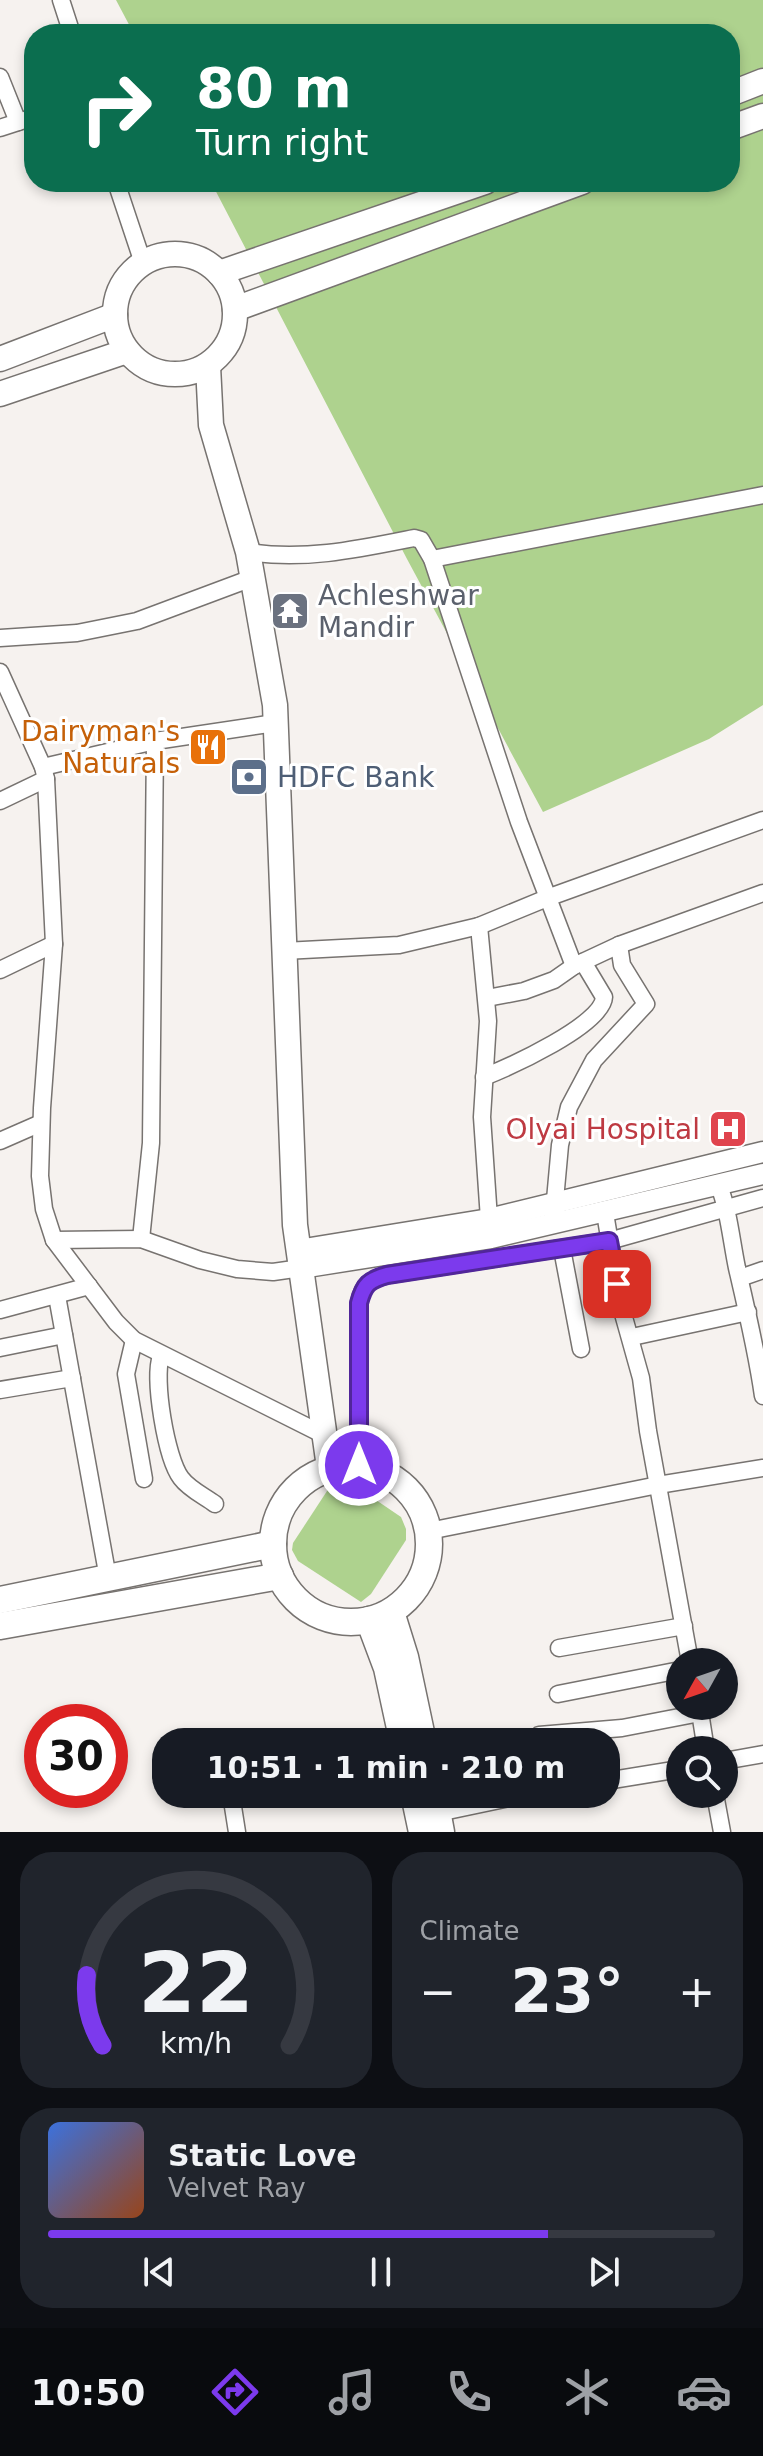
<!DOCTYPE html>
<html lang="en">
<head>
<meta charset="utf-8">
<style>
  :root { --surface:#171b24; --page:#20242c; --text:#f1f3f6; --muted:#9ea1a6; --line:#363941; --accent:#7c3aed }
  body { margin:0; font-family:"DejaVu Sans",sans-serif; background:var(--page); color:var(--text); height:100vh; display:flex; flex-direction:column; font-size:30px; white-space:nowrap }
  * { box-sizing:border-box; margin:0 }
  p { font-size:26px; color:var(--muted) }
  .icon { flex:none; width:44px; height:44px; fill:none; stroke:currentColor; stroke-width:2; stroke-linecap:round; stroke-linejoin:round }
  .map { position:relative; height:1832px; overflow:hidden }
  .panel { display:flex; flex-direction:column; gap:20px; padding:20px; background:#0d0f14; flex:1 }
  .panel>* { flex:none }
  .top-card { position:absolute; left:24px; top:24px; width:716px; height:168px; border-radius:32px; box-shadow:0 4px 12px #0003; background:#0b6e4f; color:#fff; overflow:hidden }
  .needle { width:52px; rotate:230deg }
  .buttons { position:absolute; left:666px; top:1648px; display:grid; gap:16px }
  .buttons a { display:grid; place-items:center; width:72px; height:72px; border-radius:50%; background:var(--surface); box-shadow:0 4px 12px #0003; font-size:40px }
  .speed { position:absolute; left:24px; top:1704px; display:flex; gap:16px; font-size:40px; font-weight:700; text-align:center }
  .speed>* { display:grid; place-content:center; width:104px; height:104px; border-radius:50%; background:var(--surface); box-shadow:0 4px 12px #0003; line-height:1 }
  .speed .limit { border:12px solid #d22; background:#fff; color:#111 }
  .pin { position:absolute; display:grid; place-items:center; width:68px; height:68px; color:#fff; margin:-34px; border-radius:16px; box-shadow:0 4px 12px #0006 }
  .me { position:absolute; width:88px; margin:-44px; rotate:0deg; stroke-linejoin:round; filter:drop-shadow(0 0 6px #0008) }
  .turn { display:flex; align-items:center; gap:28px; height:168px; padding:0 40px; font-size:36px }
  .turn .icon { width:104px; height:104px; stroke-width:2.5 }
  .turn b { display:block; font-size:56px; line-height:68px }
  .big { font-size:60px; font-weight:700; line-height:1.1 }
  .panel .card { flex:1; display:flex; flex-direction:column; justify-content:center; gap:12px; min-width:0; padding:0 28px; border-radius:32px; background:var(--page) }
  .panel .dial { align-items:center; gap:0 }
  .dial svg { height:208px; overflow:visible; fill:none; stroke:var(--line); stroke-width:7; stroke-linecap:round; text-anchor:middle }
  .dial text { fill:var(--text); stroke:none }
  .song { display:flex; align-items:center; gap:24px }
  .cover { width:96px; height:96px; border-radius:12px; background:linear-gradient(135deg,hsl(220 70% 55%),hsl(20 70% 35%)) }
  .played { height:8px; border-radius:4px; background:linear-gradient(90deg,var(--accent) 75%,var(--line) 75%) }
  .keys { display:flex; justify-content:space-around; direction:ltr }
  .heat { display:flex; justify-content:space-between; align-items:center; font-size:44px; direction:ltr }
  .panel .tiles { flex:1; display:grid; gap:20px; grid-template-columns:1fr 1fr }
  .card:last-child { grid-column:span 2 }
  .trip { position:absolute; left:152px; top:1728px; width:468px; height:80px; border-radius:32px; background:var(--surface); box-shadow:0 4px 12px #0003; font-weight:700; line-height:80px; text-align:center }
  .menu { display:flex; height:128px; justify-content:space-around; align-items:center; background:#090b0e; color:var(--muted) }
  .menu .icon { width:56px; height:56px }
  .menu .on { color:var(--accent) }
  .menu b { font-size:36px; color:var(--text) }
  .map>svg:first-child { display:block }
  .green { fill:#aed28e }
  .lines { fill:none; stroke-linecap:round; stroke-linejoin:round }
  .minor-casing { stroke:#777370; stroke-width:19 }
  .tertiary-casing { stroke:#777370; stroke-width:23 }
  .secondary-casing { stroke:#777370; stroke-width:27 }
  .primary-casing { stroke:#777370; stroke-width:29 }
  .minor { stroke:#fff; stroke-width:16 }
  .tertiary { stroke:#fff; stroke-width:20 }
  .secondary { stroke:#fff; stroke-width:24 }
  .primary { stroke:#fff; stroke-width:26 }
  .route-casing { stroke:#51269a; stroke-width:20 }
  .route { stroke:#7c3aed; stroke-width:14 }
  .labels { text-anchor:middle; dominant-baseline:central; stroke-width:6; stroke-linejoin:round; paint-order:stroke }
  .worship-label { font-size:28px; fill:#5b616d; stroke:#fff; text-anchor:start }
  .food-label { font-size:28px; fill:#c56008; stroke:#fff; text-anchor:end }
  .service-label { font-size:28px; fill:#4e5e75; stroke:#fff; text-anchor:start }
  .health-label { font-size:28px; fill:#be3a42; stroke:#fff; text-anchor:end }
</style>
</head>
<body>
<div class="map">
<svg width="763" height="1832" viewBox="0 0 763 1832">
  <rect width="100%" height="100%" fill="#f6f2ef"/>
  <g class="green">
    <path d="M116,0H763V705L709,739L543,812L407,559L211,182H730V34H134Z"/>
    <path d="M340,1483H351L401,1517L406,1529V1540L371,1594L361,1602L298,1561L292,1550L293,1543L329,1488Z"/>
  </g>
  <g class="lines">
    <defs>
      <g id="minor">
        <path d="M61,0L72,34"/>
        <path d="M0,77L18,122"/>
        <path d="M0,128L34,117"/>
        <path d="M116,182L143,263"/>
        <path d="M248,552C304,561 359,549 414,538L421,540L432,559L519,822L574,966"/>
        <path d="M432,559L763,495"/>
        <path d="M0,638L77,633L137,621L252,578"/>
        <path d="M0,672L43,767L46,779L54,944L42,1108L40,1176L44,1209L54,1240L116,1322L134,1340L324,1435"/>
        <path d="M43,767L155,741L275,723"/>
        <path d="M0,801L46,779"/>
        <path d="M479,926L488,1021L482,1117L489,1219"/>
        <path d="M284,951L399,945L479,926L547,898L763,820"/>
        <path d="M0,970L54,944"/>
        <path d="M487,998L524,991L554,980L574,966L619,945L763,893"/>
        <path d="M484,1077C509,1067 603,1025 604,997L583,962"/>
        <path d="M0,1141L41,1123"/>
        <path d="M718,1183C729,1211 731,1239 737,1268C747,1311 757,1353 763,1396"/>
        <path d="M554,1211L560,1145L569,1107L594,1060L646,1004L622,965L619,945"/>
        <path d="M605,1213L620,1303L641,1378L648,1431L690,1662"/>
        <path d="M141,1239L151,1143L155,741"/>
        <path d="M54,1240L141,1239L200,1260L237,1269L273,1272L301,1268"/>
        <path d="M562,1249L581,1349"/>
        <path d="M740,1278L763,1270"/>
        <path d="M57,1296L108,1578"/>
        <path d="M0,1310L89,1286"/>
        <path d="M632,1337L748,1312"/>
        <path d="M134,1340L126,1374L144,1479"/>
        <path d="M0,1348L64,1335"/>
        <path d="M161,1356C153,1379 166,1458 181,1478C189,1489 204,1496 215,1504"/>
        <path d="M0,1390L72,1378"/>
        <path d="M359,1465V1303C363,1284 369,1280 387,1275L609,1241L763,1198"/>
        <path d="M429,1531L658,1485L763,1468"/>
        <path d="M559,1648L684,1626"/>
        <path d="M558,1694L680,1670"/>
        <path d="M699,1706L706,1750"/>
        <path d="M539,1735L622,1728L700,1713"/>
        <path d="M724,1761L763,1754"/>
        <path d="M606,1781L680,1769"/>
        <path d="M231,1794L237,1832"/>
        <path d="M715,1794L722,1832"/>
        <path d="M438,1813L528,1794"/>
      </g>
      <g id="tertiary">
        <path d="M298,1250L489,1219L763,1152"/>
        <path d="M301,1268L491,1238L763,1174"/>
      </g>
      <g id="secondary">
        <path d="M730,94L763,81"/>
        <path d="M730,128L763,116"/>
        <circle cx="175" cy="314" r="60"/>
        <path d="M219,273L485,182"/>
        <path d="M235,309L582,182"/>
        <path d="M0,359L115,315"/>
        <path d="M208,366L211,425L248,552L275,705L295,1225L329,1467"/>
        <path d="M0,394L127,351"/>
      </g>
      <g id="primary">
        <circle cx="351" cy="1544" r="78"/>
        <path d="M0,1600L273,1544"/>
        <path d="M391,1612L405,1657L423,1742"/>
        <path d="M369,1620L387,1668L403,1742"/>
        <path d="M0,1626L280,1576"/>
        <path d="M414,1794L422,1832"/>
        <path d="M434,1794L441,1832"/>
      </g>
    </defs>
    <use href="#minor" class="minor-casing"/>
    <use href="#tertiary" class="tertiary-casing"/>
    <use href="#secondary" class="secondary-casing"/>
    <use href="#primary" class="primary-casing"/>
    <use href="#minor" class="minor"/>
    <use href="#tertiary" class="tertiary"/>
    <use href="#secondary" class="secondary"/>
    <use href="#primary" class="primary"/>
  </g>
  <g class="lines">
    <defs>
      <path id="route" d="M359,1465V1303C364,1284 369,1280 387,1275L609,1241L617,1284"/>
    </defs>
    <use href="#route" class="route-casing"/>
    <use href="#route" class="route"/>
  </g>
  <defs>
    <symbol id="temple-square" viewBox="-11 -11 22 22"><rect x="-9" y="-9" width="18" height="18" rx="4" fill="#6b7280" stroke="#fff"/><path d="M0-6L5-2H3V0L6.5 2.5H4V6H1.5V3h-3V6H-4V2.5H-6.5L-3 0V-2H-5Z" fill="#fff"/></symbol>
    <symbol id="restaurant-square" viewBox="-11 -11 22 22"><rect x="-9" y="-9" width="18" height="18" rx="4" fill="#e8710a" stroke="#fff"/><path d="M-5-6h1v4h1v-4h1v4h1v-4h1v5L-1.5 .5V6h-2V.5L-5-1ZM5-6V6H3V1.5H1.5Q1.5-4 5-6Z" fill="#fff"/></symbol>
    <symbol id="bank-square" viewBox="-11 -11 22 22"><rect x="-9" y="-9" width="18" height="18" rx="4" fill="#5c6f8a" stroke="#fff"/><path d="M-6-4H6V4H-6ZM0-2.3a2.3 2.3 0 1 0 0 4.6a2.3 2.3 0 1 0 0-4.6Z" fill="#fff"/></symbol>
    <symbol id="hospital-square" viewBox="-11 -11 22 22"><rect x="-9" y="-9" width="18" height="18" rx="4" fill="#e0444e" stroke="#fff"/><path d="M-5-5h3v3.5h4V-5h3V5h-3V1.5h-4V5h-3Z" fill="#fff"/></symbol>
  </defs>
  <g fill-rule="evenodd">
    <use href="#temple-square" x="268" y="589" width="44" height="44"/>
    <use href="#restaurant-square" x="186" y="725" width="44" height="44"/>
    <use href="#bank-square" x="227" y="755" width="44" height="44"/>
    <use href="#hospital-square" x="706" y="1107" width="44" height="44"/>
  </g>
  <g class="labels">
    <g class="worship-label">
      <text x="318" y="595">Achleshwar<tspan x="318" dy="32">Mandir</tspan></text>
    </g>
    <g class="food-label">
      <text x="180" y="731">Dairyman's<tspan x="180" dy="32">Naturals</tspan></text>
    </g>
    <g class="service-label">
      <text x="277" y="777">HDFC Bank</text>
    </g>
    <g class="health-label">
      <text x="700" y="1129">Olyai Hospital</text>
    </g>
  </g>
</svg>
<div class="buttons">
<a><svg class="needle" viewBox="-14 -14 28 28"><path d="M0-13l5 13h-10z" fill="#e53935"/><path d="M0 13l5-13h-10z" fill="#9ea1a6"/></svg></a>
<a><svg class="icon" aria-label="search" viewBox="0 0 24 24"><circle cx="10" cy="10" r="6"/><path d="M15 15l6 6"/></svg></a>
</div>
<div class="speed"><div class="limit">30</div></div>
<div class="pin" style="left:617px;top:1284px;background:#d93025"><svg class="icon" aria-label="arrive" viewBox="0 0 24 24"><path d="M6 21V4h12l-3 4 3 4H6"/></svg></div>
<svg class="me" style="left:359px;top:1465px" viewBox="-20 -20 40 40"><circle r="17" fill="#7c3aed" stroke="#fff" stroke-width="3"/><path d="M0-11L8 9 0 5-8 9z" fill="#fff"/></svg>
<div class="trip">10:51 · 1 min · 210 m</div>
<div class="top-card">
<div class="turn"><svg class="icon" aria-label="right" viewBox="0 0 24 24"><path d="M7 20v-9h11M14 6l5 5-5 5"/></svg><div><b>80 m</b>Turn right</div></div>
</div>
</div>
<section class="panel">
<div class="tiles">
<div class="card dial"><svg viewBox="0 0 100 80">
<path d="M14 69A42 42 0 1 1 86 69"/>
<path d="M14 69A42 42 0 0 1 8 42" stroke="#7c3aed"/>
<text x="50" y="56" font-size="32" font-weight="700">22</text>
<text x="50" y="72" font-size="11">km/h</text>
</svg></div>
<div class="card"><p>Climate</p>
<div class="heat"><a>−</a><b class="big">23°</b><a>+</a></div>
</div>
<div class="card">
<div class="song"><i class="cover"></i><div><b>Static Love</b><p>Velvet Ray</p></div></div>
<div class="played"></div>
<div class="keys"><svg class="icon" aria-label="previous" viewBox="0 0 24 24"><path d="M18 5L8 12l10 7zM5 5v14"/></svg><svg class="icon" aria-label="pause" viewBox="0 0 24 24"><path d="M8 5v14M16 5v14"/></svg><svg class="icon" aria-label="next" viewBox="0 0 24 24"><path d="M6 5l10 7-10 7zM19 5v14"/></svg></div>
</div>
</div>
</section>
<nav class="menu">
<b>10:50</b>
<svg class="icon on" aria-label="directions" viewBox="0 0 24 24"><path d="M12 3l9 9-9 9-9-9zM9 14v-3h6M13 9l2 2-2 2"/></svg>
<svg class="icon" aria-label="music" viewBox="0 0 24 24"><path d="M9 18V5l10-2v13"/><circle cx="6" cy="18" r="3"/><circle cx="16" cy="16" r="3"/></svg>
<svg class="icon" aria-label="phone" viewBox="0 0 24 24"><path d="M5 4h4l2 5-3 2q2 4 5 5l2-3 5 2v4C11 20 4 13 5 4z"/></svg>
<svg class="icon" aria-label="climate" viewBox="0 0 24 24"><path d="M12 3v18M4 7l16 10M4 17L20 7"/></svg>
<svg class="icon" aria-label="car" viewBox="0 0 24 24"><path d="M5 17H2v-5l4-1 3-4h7l3 4 3 1v5h-3M9 17h6M6 11h13"/><circle cx="7" cy="17" r="2"/><circle cx="17" cy="17" r="2"/></svg>
</nav>
</body>
</html>
